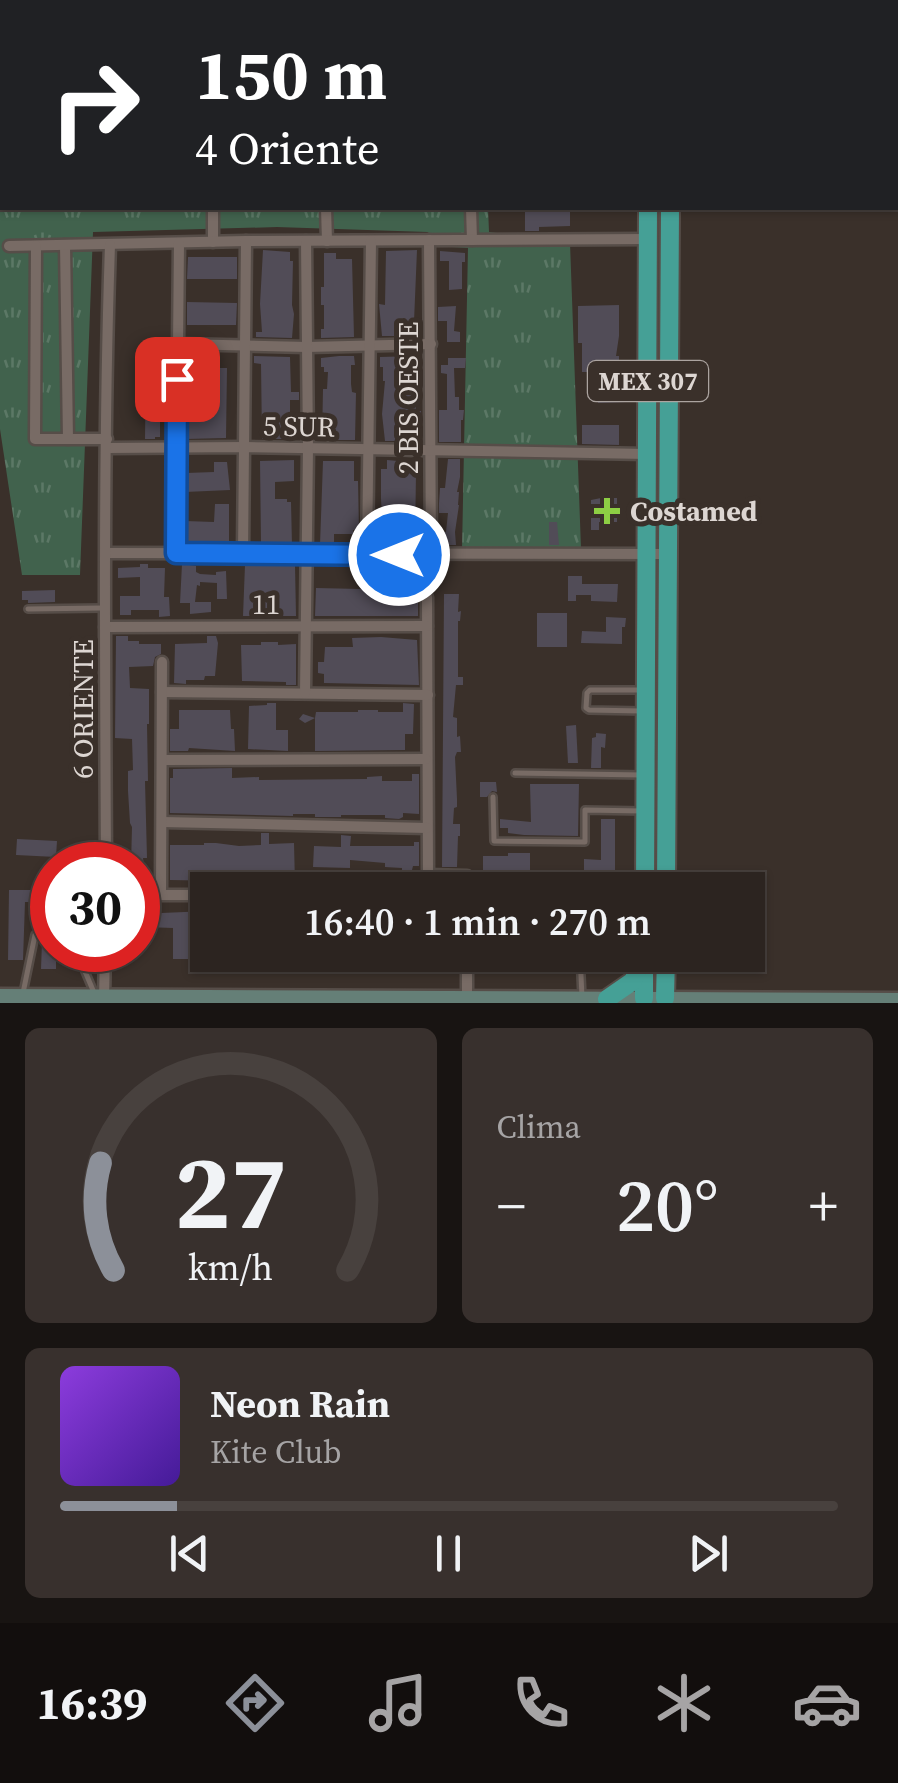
<!DOCTYPE html>
<html lang="es">
<head>
<meta charset="utf-8">
<style>
  :root { --surface:#2c2420; --page:#38302d; --text:#f1f3f6; --muted:#a6a4a5; --line:#48413e; --accent:#8c9099 }
  body { margin:0; font-family:"Source Serif 4",serif; background:var(--page); color:var(--text); height:100vh; display:flex; flex-direction:column; font-size:38px; white-space:nowrap }
  * { box-sizing:border-box; margin:0 }
  p { font-size:32px; color:var(--muted) }
  .icon { flex:none; width:55px; height:55px; fill:none; stroke:currentColor; stroke-width:2; stroke-linecap:round; stroke-linejoin:round }
  .map { position:relative; height:1003px; overflow:hidden }
  .panel { display:flex; flex-direction:column; gap:25px; padding:25px; background:#181412; flex:1 }
  .panel>* { flex:none }
  .banner { position:absolute; left:0px; top:0px; width:900px; height:210px; box-shadow:0 2px 8px #0004,0 0 0 2px var(--line); background:#202124; color:#fff; overflow:hidden }
  .speed { position:absolute; left:30px; top:842px; display:flex; gap:20px; font-size:50px; font-weight:700; text-align:center }
  .speed>* { display:grid; place-content:center; width:130px; height:130px; border-radius:50%; background:var(--surface); box-shadow:0 2px 8px #0004,0 0 0 2px var(--line); line-height:1 }
  .speed .limit { border:15px solid #d22; background:#fff; color:#111 }
  .pin { position:absolute; display:grid; place-items:center; width:85px; height:85px; color:#fff; margin:-42px; border-radius:20px; box-shadow:0 5px 15px #0006 }
  .me { position:absolute; width:110px; margin:-55px; rotate:270deg; stroke-linejoin:round; filter:drop-shadow(0 0 8px #0008) }
  .turn { display:flex; align-items:center; gap:35px; height:210px; padding:0 30px; font-size:45px }
  .turn .icon { width:130px; height:130px; stroke-width:2.5 }
  .turn b { display:block; font-size:70px; line-height:85px }
  .big { font-size:75px; font-weight:600; line-height:1.1 }
  .panel .widget { flex:1; display:flex; flex-direction:column; justify-content:center; gap:15px; min-width:0; padding:0 35px; border-radius:15px; background:var(--page) }
  .panel .dial { align-items:center; gap:0 }
  .dial svg { height:260px; overflow:visible; fill:none; stroke:var(--line); stroke-width:7; stroke-linecap:round; text-anchor:middle }
  .dial text { fill:var(--text); stroke:none }
  .song { display:flex; align-items:center; gap:30px }
  .cover { width:120px; height:120px; border-radius:15px; background:linear-gradient(135deg,hsl(270 70% 55%),hsl(260 70% 35%)) }
  .played { height:10px; border-radius:5px; background:linear-gradient(90deg,var(--accent) 15%,var(--line) 15%) }
  .keys { display:flex; justify-content:space-around; direction:ltr }
  .heat { display:flex; justify-content:space-between; align-items:center; font-size:55px; direction:ltr }
  .panel .tiles { flex:1; display:grid; gap:25px; grid-template-columns:1fr 1fr }
  .widget:last-child { grid-column:span 2 }
  .trip { position:absolute; left:190px; top:872px; width:575px; height:100px; border-radius:0px; background:var(--surface); box-shadow:0 2px 8px #0004,0 0 0 2px var(--line); font-weight:600; line-height:100px; text-align:center }
  .tab-bar { display:flex; height:160px; justify-content:space-around; align-items:center; background:#120e0d; color:var(--muted) }
  .tab-bar .icon { width:70px; height:70px }
  .tab-bar .active { color:var(--accent) }
  .tab-bar b { font-size:45px; color:var(--text) }
  .map>svg:first-child { display:block }
  .grass { fill:url(#grass-tufts) }
  .building { fill:#514c57 }
  .lines { fill:none; stroke-linecap:round; stroke-linejoin:round }
  .service-casing { stroke:#564d48; stroke-width:10 }
  .minor-casing { stroke:#564d48; stroke-width:15 }
  .secondary-casing { stroke:#564d48; stroke-width:19 }
  .trunk-casing { stroke:#564d48; stroke-width:22 }
  .service { stroke:#786b65; stroke-width:5 }
  .minor { stroke:#786b65; stroke-width:10 }
  .secondary { stroke:#657f77; stroke-width:14 }
  .trunk { stroke:#45a096; stroke-width:18 }
  .route-casing { stroke:#114b97; stroke-width:25 }
  .route { stroke:#1a73e8; stroke-width:18 }
  .poi-dot { fill:#8dce44; stroke:#3a302a; stroke-width:4 }
  .labels { text-anchor:middle; dominant-baseline:central; stroke-width:10; stroke-linejoin:round; paint-order:stroke }
  .shield { fill:#3a302a; stroke:#aca4a0; stroke-width:2.5 }
  .shield-label { font-size:25px; font-weight:bold; fill:#ddd6d2 }
  .street-label { font-size:28px; fill:#ddd6d2; stroke:#3a302a }
  .poi-label { font-size:28px; font-weight:bold; fill:#ddd6d2; stroke:#3a302a; text-anchor:start }
</style>
</head>
<body>
<div class="map">
<svg width="898" height="1003" viewBox="0 0 898 1003">
  <defs>
    <pattern id="grass-tufts" width="24" height="20" patternUnits="userSpaceOnUse" patternTransform="scale(2.5)"><rect width="24" height="20" fill="#41624d"/><path d="M3 7l-1-3M5 7V3M7 7l1-3M15 17l-1-3M17 17v-4M19 17l1-3" fill="none" stroke="#5c7866"/></pattern>
  </defs>
  <rect width="100%" height="100%" fill="#3a302a"/>
  <path class="grass" d="M0,118H2V208H488L489,232L570,243L581,549L462,551L468,248L436,246L428,232L277,227L93,232L80,575H22L0,429Z"/>
  <g class="building">
    <path d="M525,208H570V226L539,227V231H525Z"/>
    <path d="M263,250L290,252V261H293L292,305L294,314L292,338L256,337V332H262L260,304Z"/>
    <path d="M417,250L414,322H416V336H382L379,304L385,305L386,251Z"/>
    <path d="M440,251L465,253V262H462V289L449,290V261H440Z"/>
    <path d="M324,253H336V259H352L354,337L321,338V329H324V305H321V287H324Z"/>
    <path d="M188,257H237V279H187Z"/>
    <path d="M187,302L237,303L236,325H187Z"/>
    <path d="M619,305V336L616,356H619V372L616,391H627V402L598,403V391H602L604,372H582V343H578V306Z"/>
    <path d="M456,306L454,331L460,332V342H447V321H438V307Z"/>
    <path d="M254,356L290,357L291,392H299V400H290V439H262L261,364L254,363Z"/>
    <path d="M339,356H354L355,365H351V384L352,392L356,393L355,440H322L323,389H327L328,372H324V367H321V358Z"/>
    <path d="M416,356V411H421L422,441H385L382,414L385,381H383V367H380V357Z"/>
    <path d="M146,358H160V437H155V439H145Z"/>
    <path d="M448,358H466L465,368H454L455,397H459V410H464L463,420H461V442H439V410H447V374L441,373V365H448Z"/>
    <path d="M187,362H205V368H227L226,438L186,439V407L213,408V379H186Z"/>
    <path d="M582,425H619V445L582,444Z"/>
    <path d="M448,459H460V477L457,492H459L458,505H459L455,532L456,545H445V540H440V532H446L448,513H439V503L440,488H445Z"/>
    <path d="M294,460V481L275,482V499H287V502H291L292,545H281V542L261,543L260,461Z"/>
    <path d="M387,460L420,463V472H416L415,545H385V516H382L381,499V469H387Z"/>
    <path d="M323,461H354V481H358L359,530H353V534H334V545H320Z"/>
    <path d="M214,462H227L230,490L185,492L186,473L214,472Z"/>
    <path d="M601,498H617V522H599V530H591V500Z"/>
    <path d="M215,504H229V544H185V521L214,522Z"/>
    <path d="M549,522H557L559,545H549Z"/>
    <path d="M140,564H148V568H165L164,597H169L170,616L159,617V610H131V615H120V596H140V577L118,578V568L140,567Z"/>
    <path d="M182,564L196,566V572L200,574L216,575V572L226,571L227,599H217V583L200,582V586L197,585L195,602H211V612L190,614V603H180Z"/>
    <path d="M254,564L295,566L296,616H243L245,565Z"/>
    <path d="M379,573L381,587L422,586L418,596V616H315L316,588L361,589L362,576Z"/>
    <path d="M568,576H582V584H618L617,602L591,601V595H576V601H568Z"/>
    <path d="M55,590V602L28,603V600H22V591Z"/>
    <path d="M444,594H459L458,612L461,611L460,621H458V677H463V685H456L453,717L457,718V737L460,736L461,752H457L455,757L457,799V807L454,808L453,824H460V836H458L457,867H442Z"/>
    <rect x="537" y="613" width="30" height="34"/>
    <path d="M606,617L626,618L625,627H622V644L581,643L582,631L606,632Z"/>
    <path d="M116,636H128V641H139V644H161V654L155,657L153,666L129,667L130,688L149,689V724H147L148,781H145L147,858H143L144,865H131L132,827L130,823L128,791V771L133,770L132,739L115,738Z"/>
    <path d="M207,636H216L218,643L215,676H205L204,680H186V684L174,683L175,644L207,643Z"/>
    <path d="M381,637L417,640L419,685L324,683V674L318,673V662H324L325,647H353L352,638Z"/>
    <path d="M261,642H278V645L296,644V685H286V682L242,681L241,645H261Z"/>
    <path d="M267,703H276V730H288V751L248,749L249,706L267,705Z"/>
    <path d="M403,703L414,704L413,734H405V750L315,751V718L305,723L299,719L303,714L315,718L316,712H358V710H378V712H403Z"/>
    <path d="M179,710H230L231,729H234L235,751L189,748L188,751H170V729H179Z"/>
    <path d="M576,725L578,763H568L566,726Z"/>
    <path d="M596,733L606,734L605,748L601,747V768H591L592,738L596,737Z"/>
    <path d="M232,768V778L259,777V780L367,779V777L382,776V781H412V774H419V814L403,813V817L399,819L385,818V815H341V817H315V814H293V816L170,813V778H173V769Z"/>
    <path d="M480,782H496L497,792L492,791L487,797H480Z"/>
    <path d="M530,784H579L578,836L524,835L508,833V828H500V819L531,822Z"/>
    <path d="M601,819H615V870H584V859L601,860Z"/>
    <path d="M261,833H269V844L294,843L295,884L276,885V881H249V889H240V883L226,881L170,880V845H204V843H216L239,846L261,845Z"/>
    <path d="M341,835L351,836L350,846H414V842H419V866H413L412,870H402V868L385,867V863L350,860V868L313,867L314,846L341,847Z"/>
    <path d="M17,839L57,841L56,857L16,855Z"/>
    <path d="M508,853H530V870H483V856H508Z"/>
    <path d="M9,890H52V930L42,929L43,902H25L23,960H8Z"/>
    <path d="M208,911V925H192L193,938L200,941V959H173V928L145,927L144,946H138V914Z"/>
    <path d="M42,942H52V950H56V969H41Z"/>
    <path d="M332,955H377V967L333,968Z"/>
    <path d="M494,955H557L556,972L493,971Z"/>
  </g>
  <g class="lines">
    <defs>
      <g id="service">
        <path d="M28,609L102,608"/>
        <path d="M642,711L589,710L586,708L587,693L590,690H643"/>
        <path d="M515,773L643,775"/>
        <path d="M493,797L494,841L585,842V810L643,811"/>
        <path d="M468,876H642"/>
        <path d="M76,950L95,995"/>
        <path d="M580,955L582,997"/>
        <path d="M23,993L35,935L52,936"/>
      </g>
      <g id="minor">
        <path d="M261,0L264,2"/>
        <path d="M282,0L285,2"/>
        <path d="M272,2L274,0"/>
        <path d="M376,2L378,0"/>
        <path d="M397,2L400,0"/>
        <path d="M213,208V242"/>
        <path d="M326,208L327,241"/>
        <path d="M471,208L472,240"/>
        <path d="M429,240L431,555"/>
        <path d="M65,245L68,439"/>
        <path d="M9,246L246,241L648,239"/>
        <path d="M36,246L35,439H107"/>
        <path d="M178,344L307,347L431,344"/>
        <path d="M107,448L246,447L647,454"/>
        <path d="M106,553L667,554"/>
        <path d="M176,553L179,243"/>
        <path d="M243,553L246,241"/>
        <path d="M367,555L371,241"/>
        <path d="M427,597L428,875L467,876V890"/>
        <path d="M105,627L427,626"/>
        <path d="M162,692L428,695"/>
        <path d="M305,693L308,448L306,241"/>
        <path d="M162,760L426,759"/>
        <path d="M163,822L427,828"/>
        <path d="M106,865C105,658 103,451 110,245"/>
        <path d="M161,894L162,662"/>
        <path d="M138,895H208"/>
        <path d="M467,955V1000"/>
        <path d="M104,999L105,950"/>
      </g>
      <path id="secondary" d="M0,996L898,1000"/>
      <g id="trunk">
        <path d="M649,2V0"/>
        <path d="M671,2V0"/>
        <path d="M645,890L648,208"/>
        <path d="M666,890L670,208"/>
        <path d="M644,998V960"/>
        <path d="M665,998L666,955"/>
        <path d="M607,999L633,981L644,955"/>
      </g>
    </defs>
    <use href="#service" class="service-casing"/>
    <use href="#minor" class="minor-casing"/>
    <use href="#secondary" class="secondary-casing"/>
    <use href="#trunk" class="trunk-casing"/>
    <use href="#service" class="service"/>
    <use href="#minor" class="minor"/>
    <use href="#secondary" class="secondary"/>
    <use href="#trunk" class="trunk"/>
  </g>
  <g class="lines">
    <defs>
      <path id="route" d="M177,379L176,553L399,555"/>
    </defs>
    <use href="#route" class="route-casing"/>
    <use href="#route" class="route"/>
  </g>
  <path class="poi-dot" d="M602 496h10v10h10v10h-10v10h-10v-10h-10v-10h10z"/>
  <g class="labels">
    <rect class="shield" x="588" y="361" width="120" height="40" rx="8"/>
    <g class="shield-label">
      <text x="648" y="381">MEX 307</text>
    </g>
    <g class="street-label">
      <text transform="translate(408 398) rotate(-90)">2 BIS OESTE</text>
      <text transform="translate(299 426) rotate(1)">5 SUR</text>
      <text x="266" y="604">11</text>
      <text transform="translate(83 709) rotate(-90)">6 ORIENTE</text>
    </g>
    <g class="poi-label">
      <text x="630" y="511">Costamed</text>
    </g>
  </g>
</svg>
<div class="speed"><div class="limit">30</div></div>
<div class="pin" style="left:177px;top:379px;background:#d93025"><svg class="icon" aria-label="arrive" viewBox="0 0 24 24"><path d="M6 21V4h12l-3 4 3 4H6"/></svg></div>
<svg class="me" style="left:399px;top:555px" viewBox="-20 -20 40 40"><circle r="17" fill="#1a73e8" stroke="#fff" stroke-width="3"/><path d="M0-11L8 9 0 5-8 9z" fill="#fff"/></svg>
<div class="trip">16:40 · 1 min · 270 m</div>
<div class="banner">
<div class="turn"><svg class="icon" aria-label="right" viewBox="0 0 24 24"><path d="M7 20v-9h11M14 6l5 5-5 5"/></svg><div><b>150 m</b>4 Oriente</div></div>
</div>
</div>
<section class="panel">
<div class="tiles">
<div class="widget dial"><svg viewBox="0 0 100 80">
<path d="M14 69A42 42 0 1 1 86 69"/>
<path d="M14 69A42 42 0 0 1 10 36" stroke="#8c9099"/>
<text x="50" y="56" font-size="32" font-weight="700">27</text>
<text x="50" y="72" font-size="11">km/h</text>
</svg></div>
<div class="widget"><p>Clima</p>
<div class="heat"><a>−</a><b class="big">20°</b><a>+</a></div>
</div>
<div class="widget">
<div class="song"><i class="cover"></i><div><b>Neon Rain</b><p>Kite Club</p></div></div>
<div class="played"></div>
<div class="keys"><svg class="icon" aria-label="previous" viewBox="0 0 24 24"><path d="M18 5L8 12l10 7zM5 5v14"/></svg><svg class="icon" aria-label="pause" viewBox="0 0 24 24"><path d="M8 5v14M16 5v14"/></svg><svg class="icon" aria-label="next" viewBox="0 0 24 24"><path d="M6 5l10 7-10 7zM19 5v14"/></svg></div>
</div>
</div>
</section>
<nav class="tab-bar">
<b>16:39</b>
<svg class="icon active" aria-label="directions" viewBox="0 0 24 24"><path d="M12 3l9 9-9 9-9-9zM9 14v-3h6M13 9l2 2-2 2"/></svg>
<svg class="icon" aria-label="music" viewBox="0 0 24 24"><path d="M9 18V5l10-2v13"/><circle cx="6" cy="18" r="3"/><circle cx="16" cy="16" r="3"/></svg>
<svg class="icon" aria-label="phone" viewBox="0 0 24 24"><path d="M5 4h4l2 5-3 2q2 4 5 5l2-3 5 2v4C11 20 4 13 5 4z"/></svg>
<svg class="icon" aria-label="climate" viewBox="0 0 24 24"><path d="M12 3v18M4 7l16 10M4 17L20 7"/></svg>
<svg class="icon" aria-label="car" viewBox="0 0 24 24"><path d="M5 17H2v-5l4-1 3-4h7l3 4 3 1v5h-3M9 17h6M6 11h13"/><circle cx="7" cy="17" r="2"/><circle cx="17" cy="17" r="2"/></svg>
</nav>
</body>
</html>
